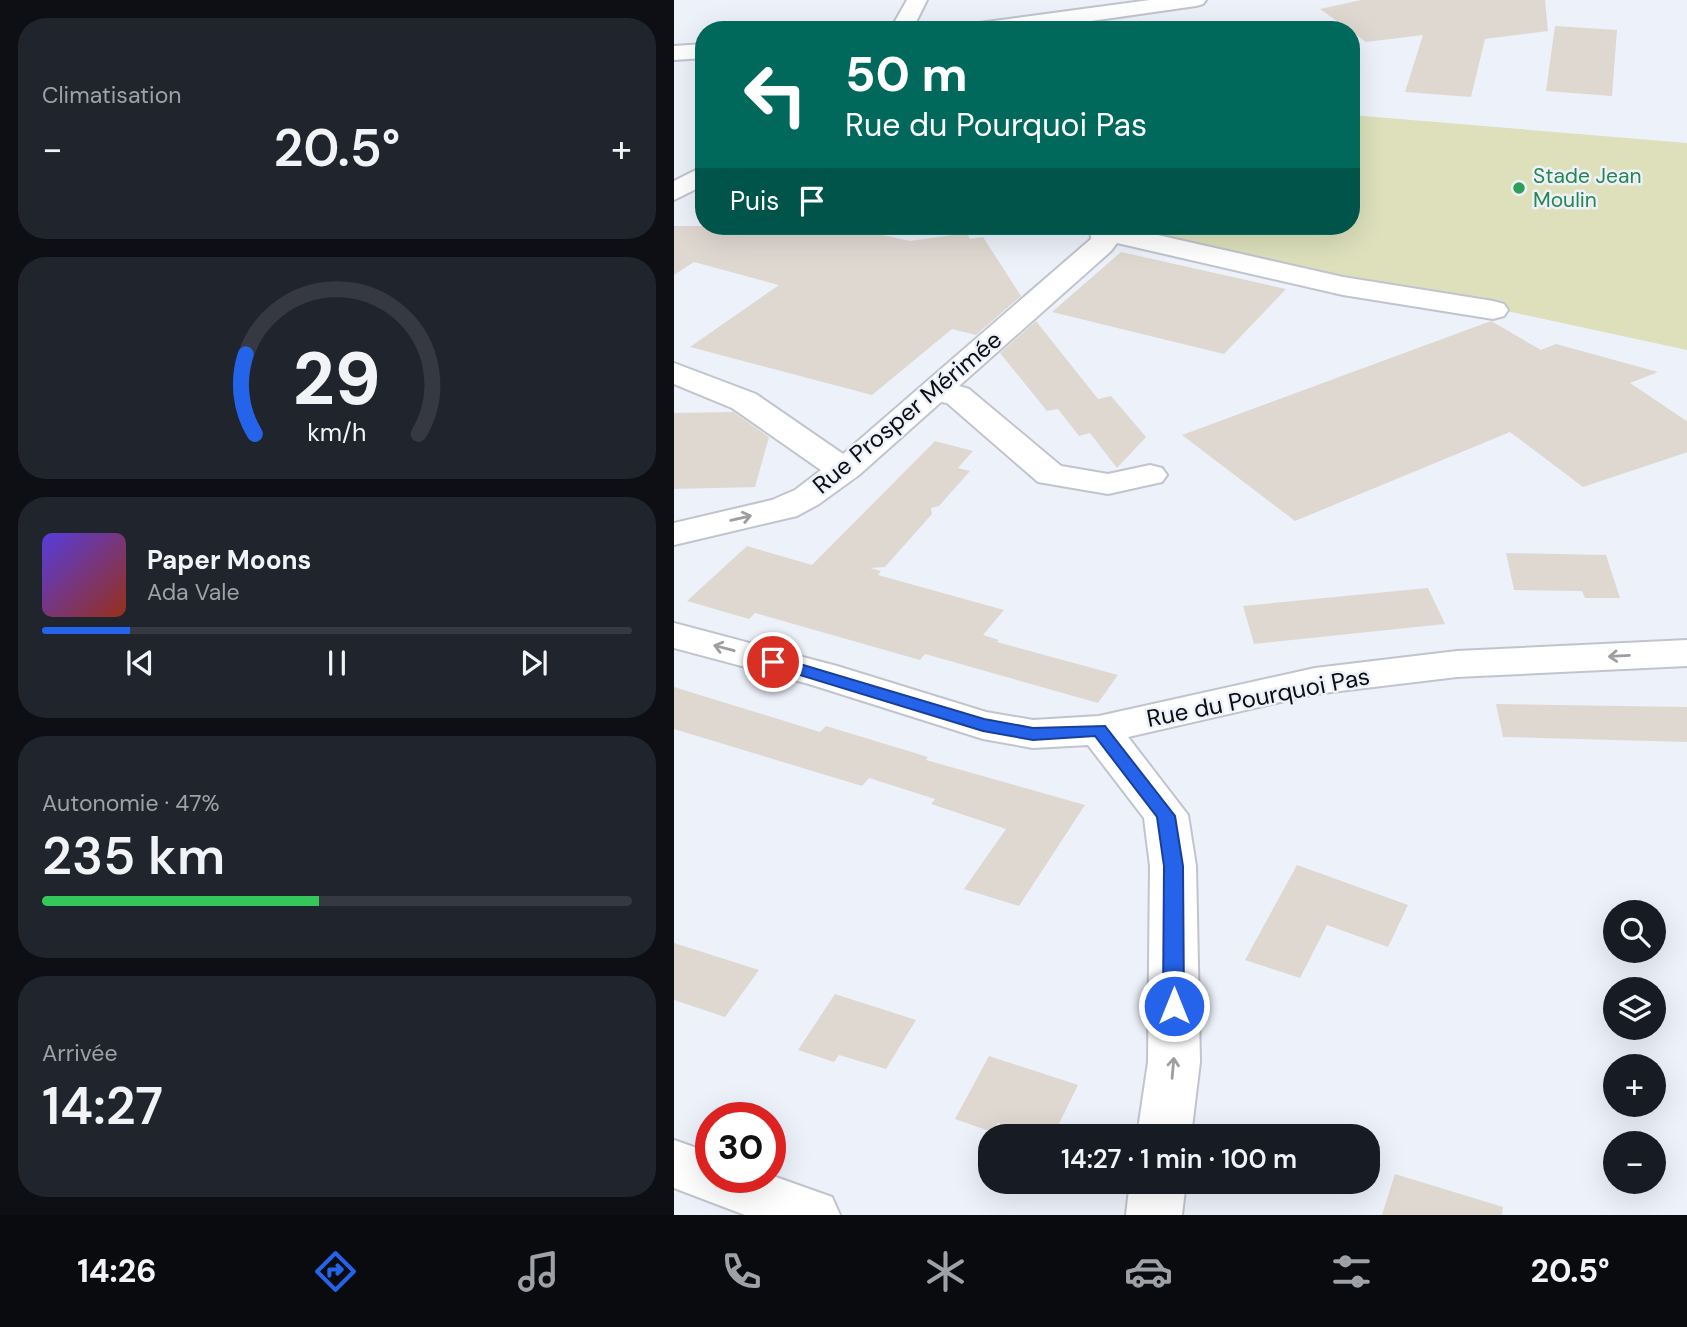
<!DOCTYPE html>
<html lang="fr">
<head>
<meta charset="utf-8">
<style>
  :root { --surface:#171b24; --page:#20242c; --text:#f1f3f6; --muted:#9ea1a6; --line:#363941; --accent:#2563eb }
  body { margin:0; font-family:"DM Sans",sans-serif; background:var(--page); color:var(--text); height:100vh; display:flex; flex-direction:column; font-size:26px; white-space:nowrap }
  * { box-sizing:border-box; margin:0 }
  p { font-size:23px; color:var(--muted) }
  .icon { flex:none; width:38px; height:38px; fill:none; stroke:currentColor; stroke-width:2; stroke-linecap:round; stroke-linejoin:round }
  .map { position:relative; flex:1; overflow:hidden }
  .sheet { display:flex; flex-direction:column; gap:18px; padding:18px; background:#0d0f14; width:674px }
  .sheet>* { flex:none }
  .top-card { position:absolute; left:21px; top:21px; width:665px; height:214px; border-radius:28px; box-shadow:0 7px 28px #0002; background:#00695c; color:#fff; overflow:hidden }
  .buttons { position:absolute; left:929px; top:900px; display:grid; gap:14px }
  .buttons a { display:grid; place-items:center; width:63px; height:63px; border-radius:50%; background:var(--surface); box-shadow:0 7px 28px #0002; font-size:35px }
  .speed { position:absolute; left:21px; top:1102px; display:flex; gap:14px; font-size:35px; font-weight:700; text-align:center }
  .speed>* { display:grid; place-content:center; width:91px; height:91px; border-radius:50%; background:var(--surface); box-shadow:0 7px 28px #0002; line-height:1 }
  .speed .limit { border:10px solid #d22; background:#fff; color:#111 }
  .pin { position:absolute; display:grid; place-items:center; width:60px; height:60px; color:#fff; margin:-30px; border:4px solid #fff; border-radius:50%; box-shadow:0 2px 7px #0007 }
  .me { position:absolute; width:77px; margin:-38px; rotate:0deg; stroke-linejoin:round; filter:drop-shadow(0 0 5px #0008) }
  .turn { display:flex; align-items:center; gap:24px; height:147px; padding:0 35px; font-size:32px }
  .turn .icon { width:91px; height:91px; stroke-width:2.5 }
  .turn b { display:block; font-size:49px; line-height:60px }
  .then { display:flex; align-items:center; height:66px; padding:0 35px; background:#0003; gap:14px; font-size:26px }
  .big { font-size:52px; font-weight:600; line-height:1.1 }
  .sheet .card { flex:1; display:flex; flex-direction:column; justify-content:center; gap:10px; min-width:0; padding:0 24px; border-radius:28px; background:var(--page) }
  .sheet .dial { align-items:center; gap:0 }
  .dial svg { height:182px; overflow:visible; fill:none; stroke:var(--line); stroke-width:7; stroke-linecap:round; text-anchor:middle }
  .dial text { fill:var(--text); stroke:none }
  .song { display:flex; align-items:center; gap:21px }
  .cover { width:84px; height:84px; border-radius:10px; background:linear-gradient(135deg,hsl(250 70% 55%),hsl(10 70% 35%)) }
  .played { height:7px; border-radius:4px; background:linear-gradient(90deg,var(--accent) 15%,var(--line) 15%) }
  .keys { display:flex; justify-content:space-around; direction:ltr }
  .heat { display:flex; justify-content:space-between; align-items:center; font-size:38px; direction:ltr }
  .charge { height:10px; border-radius:5px; background:linear-gradient(90deg,#34c759 47%,var(--line) 0) }
  .trip { position:absolute; left:304px; top:1124px; width:402px; height:70px; border-radius:28px; background:var(--surface); box-shadow:0 7px 28px #0002; font-weight:600; line-height:70px; text-align:center }
  .menu { display:flex; height:112px; justify-content:space-around; align-items:center; background:#090b0e; color:var(--muted) }
  .menu .icon { width:49px; height:49px }
  .menu .active { color:var(--accent) }
  .menu b { font-size:32px; color:var(--text) }
  main { display:flex; flex:1; min-height:0 }
  .map>svg:first-child { display:block }
  .green { fill:#dde0bb }
  .building { fill:#dfd8d1 }
  .lines { fill:none; stroke-linecap:round; stroke-linejoin:round }
  .minor-casing { stroke:#c1c4cd; stroke-width:4 }
  .minor { fill:#fff; fill-rule:evenodd }
  .oneway { stroke:#9e9e9f }
  .route { fill:#2563eb; stroke:#184099; stroke-width:2 }
  .leisure-dot { fill:#2e9e5b; stroke:#edf1fa; stroke-width:2.5 }
  .labels { text-anchor:middle; dominant-baseline:central; stroke-width:5; stroke-linejoin:round; paint-order:stroke }
  .far-leisure-label { font-size:21px; fill:#27864d; stroke:#edf1fa; text-anchor:start }
  .street-label { font-size:24px; fill:#0c0d10; stroke:#edf1fa }
</style>
</head>
<body>
<main>
<section class="sheet">
<div class="card"><p>Climatisation</p>
<div class="heat"><a>−</a><b class="big">20.5°</b><a>+</a></div>
</div>
<div class="card dial"><svg viewBox="0 0 100 80">
<path d="M14 69A42 42 0 1 1 86 69"/>
<path d="M14 69A42 42 0 0 1 10 34" stroke="#2563eb"/>
<text x="50" y="56" font-size="32" font-weight="700">29</text>
<text x="50" y="72" font-size="11">km/h</text>
</svg></div>
<div class="card">
<div class="song"><i class="cover"></i><div><b>Paper Moons</b><p>Ada Vale</p></div></div>
<div class="played"></div>
<div class="keys"><svg class="icon" aria-label="previous" viewBox="0 0 24 24"><path d="M18 5L8 12l10 7zM5 5v14"/></svg><svg class="icon" aria-label="pause" viewBox="0 0 24 24"><path d="M8 5v14M16 5v14"/></svg><svg class="icon" aria-label="next" viewBox="0 0 24 24"><path d="M6 5l10 7-10 7zM19 5v14"/></svg></div>
</div>
<div class="card"><p>Autonomie · 47%</p><b class="big">235 km</b><div class="charge"></div></div>
<div class="card"><p>Arrivée</p><b class="big">14:27</b></div>
</section>
<div class="map">
<svg width="1014" height="1215" viewBox="0 0 1014 1215">
  <rect width="100%" height="100%" fill="#edf1fa"/>
  <path class="green" d="M677,115L1013,143V350L461,231L471,226H677Z"/>
  <g class="building">
    <path d="M687,0H871L874,31L811,39L797,97L731,92L749,35L692,42L646,9Z"/>
    <path d="M881,26L943,30L938,96L872,91Z"/>
    <path d="M0,226H168L236,241L293,233L296,239L309,237L347,296L302,335L278,329L198,395L16,347L105,285L20,262L0,275Z"/>
    <path d="M447,252L612,289L550,354L378,312Z"/>
    <path d="M362,321L424,399L437,396L472,437L443,468L416,433L405,436L384,409L373,411L326,353Z"/>
    <path d="M817,321L867,350L882,344L984,372L956,383L1014,422V452L909,487L836,432L621,521L508,435Z"/>
    <path d="M59,412L95,437L81,487L0,489V413Z"/>
    <path d="M261,441L299,451L284,468L296,471L265,506L257,508L258,514L211,567L196,568L207,571L204,575L330,610L309,635L325,640L323,642L444,675L424,703L251,654L246,660L81,613L75,619L13,601L73,546L138,565Z"/>
    <path d="M832,553L932,555L946,598H911L908,591L840,590Z"/>
    <path d="M754,588L771,624L580,644L569,606Z"/>
    <path d="M0,687L146,732L152,726L254,757L252,760L411,805L345,906L290,889L332,829L257,804L261,799L195,778L188,786L0,729Z"/>
    <path d="M822,704L1014,707V742L829,737Z"/>
    <path d="M623,865L734,905L714,947L653,925L626,978L571,960Z"/>
    <path d="M0,943L85,970L51,1017L0,1000Z"/>
    <path d="M161,994L242,1020L212,1069L165,1055L160,1062L124,1050Z"/>
    <path d="M315,1056L404,1085L379,1136H365L324,1123L318,1132L281,1119Z"/>
    <path d="M721,1174L829,1207L828,1215H708Z"/>
  </g>
  <g class="lines">
    <defs>
      <g id="minor">
        <path d="M233,0H253L238,30H216Z"/>
        <path d="M476,0H532L529,4L522,6L354,30H294L297,25L305,23Z"/>
        <path d="M30,44V58L0,60V46Z"/>
        <path d="M30,166V185L0,200V181Z"/>
        <path d="M416,226H444L669,277L819,301L830,304L834,310L830,316L819,319L669,295L443,243L437,251L285,386L295,389L387,466L434,474L476,465L488,468L493,475L488,482L434,494L364,482L273,403L267,402L185,475L145,504L123,516L0,545V523L98,500L121,490L147,470L58,408L0,384V363L82,394L169,454L417,239Z"/>
        <path d="M0,623L163,666L312,712L359,720L425,716L641,668L783,651L1014,640V666L783,677L641,694L454,737L514,815L522,866L526,1062L517,1136H463L474,1062L476,866L470,818L414,745L359,748L309,739L135,684L0,648Z"/>
        <path d="M0,1140L37,1153V1178H96V1175L158,1197L166,1215H71L0,1188Z"/>
        <path d="M456,1181H512L508,1215H452Z"/>
      </g>
    </defs>
    <use href="#minor" class="minor-casing"/>
    <use href="#minor" class="minor"/>
  </g>
  <defs><path id="oneway-shaft" d="M-6 0H5M1.5-3L5.5 0L1.5 3" fill="none" stroke-width="1.6" stroke-linecap="round" stroke-linejoin="round" transform="scale(1.75)"/></defs>
  <g class="oneway">
    <use href="#oneway-shaft" transform="translate(67 518) rotate(-13)"/>
    <use href="#oneway-shaft" transform="translate(50 648) rotate(-165)"/>
    <use href="#oneway-shaft" transform="translate(945 656) rotate(177)"/>
    <use href="#oneway-shaft" transform="translate(499 1068) rotate(-85)"/>
  </g>
  <path class="route" d="M99,656L310,719L359,728L431,726L501,816L509,866L510,1006L507,1012L500,1015L492,1012L489,1006L490,866L483,817L421,736L359,740L309,731L93,665L91,662Z"/>
  <circle class="leisure-dot" cx="845" cy="188" r="7"/>
  <g class="labels">
    <g class="far-leisure-label">
      <text x="859" y="176">Stade Jean<tspan x="859" dy="24">Moulin</tspan></text>
    </g>
    <g class="street-label">
      <text transform="translate(233 412) rotate(-40)">Rue Prosper Mérimée</text>
      <text transform="translate(584 697) rotate(-11)">Rue du Pourquoi Pas</text>
    </g>
  </g>
</svg>
<div class="buttons">
<a><svg class="icon" aria-label="search" viewBox="0 0 24 24"><circle cx="10" cy="10" r="6"/><path d="M15 15l6 6"/></svg></a>
<a><svg class="icon" aria-label="layers" viewBox="0 0 24 24"><path d="M12 4l9 5-9 5-9-5zM3 14l9 5 9-5"/></svg></a>
<a>+</a>
<a>−</a>
</div>
<div class="speed"><div class="limit">30</div></div>
<div class="pin" style="left:99px;top:662px;background:#d93025"><svg class="icon" aria-label="arrive" viewBox="0 0 24 24"><path d="M6 21V4h12l-3 4 3 4H6"/></svg></div>
<svg class="me" style="left:500px;top:1006px" viewBox="-20 -20 40 40"><circle r="17" fill="#2563eb" stroke="#fff" stroke-width="3"/><path d="M0-11L8 9 0 5-8 9z" fill="#fff"/></svg>
<div class="trip">14:27 · 1 min · 100 m</div>
<div class="top-card">
<div class="turn"><svg class="icon" aria-label="left" viewBox="0 0 24 24"><path d="M17 20v-9H6M10 6l-5 5 5 5"/></svg><div><b>50 m</b>Rue du Pourquoi Pas</div></div>
<div class="then">Puis<svg class="icon" aria-label="arrive" viewBox="0 0 24 24"><path d="M6 21V4h12l-3 4 3 4H6"/></svg></div>
</div>
</div>
</main>
<nav class="menu">
<b>14:26</b>
<svg class="icon active" aria-label="directions" viewBox="0 0 24 24"><path d="M12 3l9 9-9 9-9-9zM9 14v-3h6M13 9l2 2-2 2"/></svg>
<svg class="icon" aria-label="music" viewBox="0 0 24 24"><path d="M9 18V5l10-2v13"/><circle cx="6" cy="18" r="3"/><circle cx="16" cy="16" r="3"/></svg>
<svg class="icon" aria-label="phone" viewBox="0 0 24 24"><path d="M5 4h4l2 5-3 2q2 4 5 5l2-3 5 2v4C11 20 4 13 5 4z"/></svg>
<svg class="icon" aria-label="climate" viewBox="0 0 24 24"><path d="M12 3v18M4 7l16 10M4 17L20 7"/></svg>
<svg class="icon" aria-label="car" viewBox="0 0 24 24"><path d="M5 17H2v-5l4-1 3-4h7l3 4 3 1v5h-3M9 17h6M6 11h13"/><circle cx="7" cy="17" r="2"/><circle cx="17" cy="17" r="2"/></svg>
<svg class="icon" aria-label="filters" viewBox="0 0 24 24"><path d="M4 7h16M4 17h16"/><circle cx="9" cy="7" r="2"/><circle cx="15" cy="17" r="2"/></svg>
<b>20.5°</b>
</nav>
</body>
</html>
